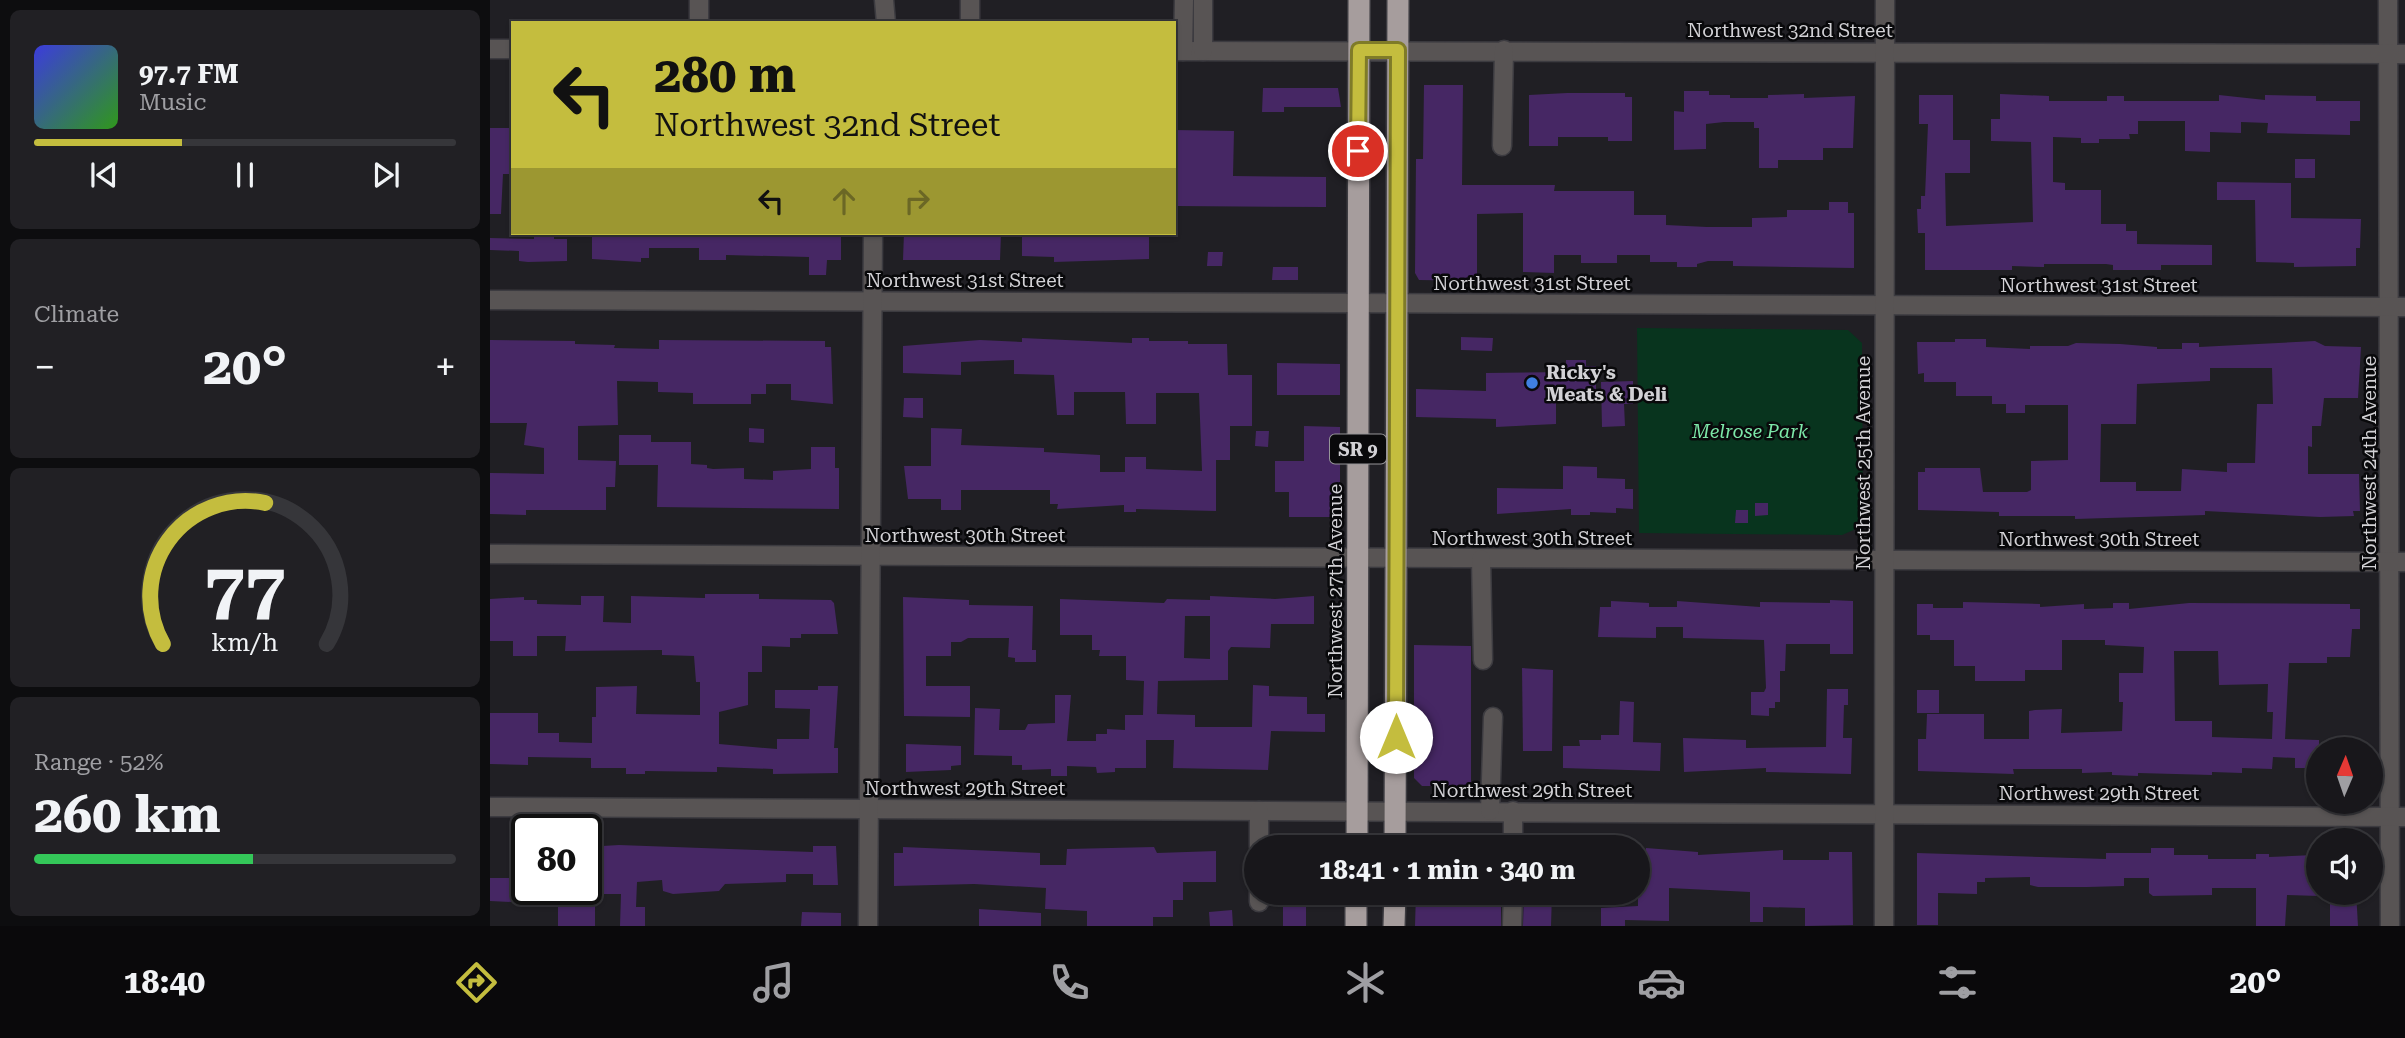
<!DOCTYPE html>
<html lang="en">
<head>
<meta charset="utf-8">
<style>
  :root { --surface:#18171b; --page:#212024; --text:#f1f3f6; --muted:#9f9fa3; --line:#36363a; --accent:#c4bd3e }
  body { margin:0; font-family:"Roboto Serif",serif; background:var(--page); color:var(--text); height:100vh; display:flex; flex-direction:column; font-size:26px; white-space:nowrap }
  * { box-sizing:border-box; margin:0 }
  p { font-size:23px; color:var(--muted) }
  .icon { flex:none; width:38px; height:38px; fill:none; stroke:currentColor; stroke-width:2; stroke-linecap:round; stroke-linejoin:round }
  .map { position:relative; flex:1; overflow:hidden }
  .drawer { display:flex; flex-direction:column; gap:10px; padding:10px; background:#0d0d0f; width:490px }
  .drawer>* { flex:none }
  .guide { position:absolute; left:21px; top:21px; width:665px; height:214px; border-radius:0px; box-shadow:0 2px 5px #0004,0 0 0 2px var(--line); background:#c4bd3e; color:#111; overflow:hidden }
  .needle { width:46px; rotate:2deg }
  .fabs { position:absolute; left:1816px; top:737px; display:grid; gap:14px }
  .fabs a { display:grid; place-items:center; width:77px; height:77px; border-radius:50%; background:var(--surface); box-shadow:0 2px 5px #0004,0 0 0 2px var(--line); font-size:35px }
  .speed { position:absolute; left:21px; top:814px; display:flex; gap:14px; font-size:35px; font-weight:700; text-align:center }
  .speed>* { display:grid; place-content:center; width:91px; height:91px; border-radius:50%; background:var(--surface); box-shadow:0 2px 5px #0004,0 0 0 2px var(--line); line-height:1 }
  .speed .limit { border:4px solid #111; border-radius:10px; background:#fff; color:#111 }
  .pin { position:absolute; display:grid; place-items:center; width:60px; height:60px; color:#fff; margin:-30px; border:4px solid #fff; border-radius:50%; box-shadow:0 2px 7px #0007 }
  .me { position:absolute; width:77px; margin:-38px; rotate:0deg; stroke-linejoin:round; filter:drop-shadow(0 0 5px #0008) }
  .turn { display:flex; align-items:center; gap:24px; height:147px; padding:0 28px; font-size:32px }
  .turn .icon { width:91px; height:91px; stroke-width:2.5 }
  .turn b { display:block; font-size:49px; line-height:60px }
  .lanes { display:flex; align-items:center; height:66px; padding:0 28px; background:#0003; justify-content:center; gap:35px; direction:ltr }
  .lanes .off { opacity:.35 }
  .big { font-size:52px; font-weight:700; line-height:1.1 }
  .drawer .tile { flex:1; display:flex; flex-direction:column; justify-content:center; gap:10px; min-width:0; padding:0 24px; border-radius:10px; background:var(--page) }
  .drawer .dial { align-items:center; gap:0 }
  .dial svg { height:182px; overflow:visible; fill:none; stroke:var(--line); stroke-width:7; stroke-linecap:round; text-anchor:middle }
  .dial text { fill:var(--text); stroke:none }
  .song { display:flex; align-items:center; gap:21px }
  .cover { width:84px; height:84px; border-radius:10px; background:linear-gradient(135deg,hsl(240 70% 55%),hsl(110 70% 35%)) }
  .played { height:7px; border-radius:4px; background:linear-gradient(90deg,var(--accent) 35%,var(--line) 35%) }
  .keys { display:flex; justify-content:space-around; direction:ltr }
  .heat { display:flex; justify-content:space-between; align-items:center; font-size:38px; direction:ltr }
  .charge { height:10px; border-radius:5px; background:linear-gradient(90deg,#34c759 52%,var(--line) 0) }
  .trip { position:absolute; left:754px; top:835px; width:406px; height:70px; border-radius:35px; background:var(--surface); box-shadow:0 2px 5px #0004,0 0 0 2px var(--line); font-weight:700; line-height:70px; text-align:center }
  .tabs { display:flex; height:112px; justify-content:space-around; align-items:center; background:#0a090b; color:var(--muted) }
  .tabs .icon { width:49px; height:49px }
  .tabs .selected { color:var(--accent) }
  .tabs b { font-size:32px; color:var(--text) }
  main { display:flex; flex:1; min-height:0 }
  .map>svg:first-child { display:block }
  .green { fill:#08341e }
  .building { fill:#462764; fill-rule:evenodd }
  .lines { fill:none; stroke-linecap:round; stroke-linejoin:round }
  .minor-casing { stroke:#3c3b40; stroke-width:21 }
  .highway-casing { stroke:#3c3b40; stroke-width:24 }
  .minor { stroke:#585454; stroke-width:18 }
  .highway { stroke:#a69d9d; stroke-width:21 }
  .route-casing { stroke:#7f7b28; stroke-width:18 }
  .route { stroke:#c4bd3e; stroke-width:12 }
  .shop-dot { fill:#3f7fe0; stroke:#09090b; stroke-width:2.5 }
  .labels { text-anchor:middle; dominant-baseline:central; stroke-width:5; stroke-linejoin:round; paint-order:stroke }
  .shield { fill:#09090b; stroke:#969598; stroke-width:2 }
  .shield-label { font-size:18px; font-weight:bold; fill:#d2d1d5 }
  .street-label { font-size:19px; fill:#d2d1d5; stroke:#09090b }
  .poi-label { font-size:19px; font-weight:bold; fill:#d2d1d5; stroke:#09090b; text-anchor:start }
  .park-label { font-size:19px; font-style:italic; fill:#7ce7a8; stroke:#09090b }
</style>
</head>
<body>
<main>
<section class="drawer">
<div class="tile">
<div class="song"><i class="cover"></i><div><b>97.7 FM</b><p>Music</p></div></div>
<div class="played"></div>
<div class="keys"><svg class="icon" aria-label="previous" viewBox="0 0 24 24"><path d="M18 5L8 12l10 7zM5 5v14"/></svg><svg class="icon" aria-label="pause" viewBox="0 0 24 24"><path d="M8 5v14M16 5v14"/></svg><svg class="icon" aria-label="next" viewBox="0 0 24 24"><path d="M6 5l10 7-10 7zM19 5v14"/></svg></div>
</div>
<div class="tile"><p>Climate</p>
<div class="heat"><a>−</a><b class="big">20°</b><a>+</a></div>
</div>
<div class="tile dial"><svg viewBox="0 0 100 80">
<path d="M14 69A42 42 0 1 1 86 69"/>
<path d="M14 69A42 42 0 0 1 59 7" stroke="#c4bd3e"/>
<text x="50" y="56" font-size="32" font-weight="700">77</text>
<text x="50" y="72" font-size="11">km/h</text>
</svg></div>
<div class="tile"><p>Range · 52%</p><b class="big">260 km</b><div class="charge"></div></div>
</section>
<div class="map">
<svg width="1915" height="926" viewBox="0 0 1915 926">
  <rect width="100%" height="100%" fill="#201f24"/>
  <path class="green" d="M1147,328L1358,330L1372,343L1373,517L1366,529L1352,535L1149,533Z"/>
  <g class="building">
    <path d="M934,85H973L972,185H1065L1064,191H1144V215H1176V225L1217,227H1262V218L1297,217V210H1339V202H1358V213H1364V268L1243,266V261H1218L1207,264V267H1187V262H1160V255H1127V263H1091V255H1064V273L1033,272V213L987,214V281L929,280L925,273L926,159H933Z"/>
    <path d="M773,88H848L851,107H794V112H772Z"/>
    <path d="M1194,91H1219V95H1240V98H1278V95L1314,94V98L1365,96L1363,148H1333V160H1288V168H1269V128H1264V122H1234L1216,124V149L1184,150V111L1194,112Z"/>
    <path d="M1077,93H1135V97H1142V141H1118V137H1068V146H1039V95Z"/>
    <path d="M1510,94L1559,96V101H1617V96H1634V101H1729V95L1775,100V95L1826,96V101H1870V121H1860V135L1777,133L1778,123L1751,122V133L1720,132V152L1695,151V121H1648V134H1639L1640,139H1609V143H1591V138L1563,137V182L1575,183V190H1611V224H1636V231H1647V244L1722,245V265H1671V270H1623V265L1616,264H1554V267L1522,266V270H1435V233H1428L1427,209H1431V196H1435L1438,124H1429V95H1463V140H1480V173H1455L1456,226L1543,222L1541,142L1501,141V119H1510Z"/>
    <path d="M0,128H23V174H13L11,214H0Z"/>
    <path d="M684,130L744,131L743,176L836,177V207L686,206Z"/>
    <rect x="1805" y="159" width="20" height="19"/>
    <path d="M1727,182L1801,183V218L1871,219L1870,248H1866V266L1804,267V263L1766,262L1765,200H1727Z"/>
    <path d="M44,233H64V239H77V261L38,262L29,261V251L0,250V238L44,239Z"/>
    <path d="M102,233H351V260H337L336,275H319V257L236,255V260H209V248H159V258H151V262L102,259Z"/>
    <path d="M414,233H511L510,260H413Z"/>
    <path d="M532,233H659V259L564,262V257L532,256Z"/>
    <path d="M718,252H733L732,266H717Z"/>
    <path d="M783,267H808V280H782Z"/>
    <path d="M971,337L1003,338L1002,351L971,350Z"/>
    <path d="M532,338L642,343V338H659V341H698V344H737L738,375H762V426H740V460H726V511L646,509V512H634V505L567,509L568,504H560V490H471V510H451V499H418L414,466H441V428L472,429L471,445L554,448V452L610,455V472H635V457H656V469L712,471L709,393H666V424H636L635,392H584V415H567L564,375L524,374V360L471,362V375L413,373V346L490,340L532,342Z"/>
    <path d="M1465,339H1496V347L1540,349V346H1578L1586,343L1630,344L1667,347V349H1692V343H1709V347L1825,341L1835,346L1871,347L1868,398H1834L1831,426H1822V447L1818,446V474H1869L1870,511H1863L1864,516L1830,517L1715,511V515L1585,519V516H1509V512L1428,510V472H1435V468H1490L1493,492H1537L1541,490V461L1578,460V405H1535V413H1516V404H1502V396H1466V382H1434V373L1428,374L1427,342H1465ZM1720,368H1782L1783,404H1767L1765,463H1737V472L1692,469L1691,491H1646V482H1610L1611,424H1646L1647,384L1720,381Z"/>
    <path d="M0,340L85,341V344L125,345L124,348L169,349V340L335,341V347H341L343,404L301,400V384H276V394H261V404H203V393L168,392V382L127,381L128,425L88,426V460L126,461L125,487H116V510H36V515L0,514V473L54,474V448L34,445L37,423H0Z"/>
    <path d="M1076,360H1096V366H1106V391L1066,392V424L1006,427V419L926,417V389L996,391V373L1076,372Z"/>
    <path d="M787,363L850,364V395H787Z"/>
    <path d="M1143,381V404H1134L1135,426L1112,427L1111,382Z"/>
    <path d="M414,398H433V418L413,417Z"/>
    <path d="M814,426L850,427V517H799V492H785V461H814Z"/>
    <path d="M259,428L274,429V443L259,442Z"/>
    <path d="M766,431H779L778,447L765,446Z"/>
    <path d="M129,435H161V442H201V464L217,465V468L223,469L254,468V479L283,480V471L321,469V447H345V468H349V509L167,507L168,465H129Z"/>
    <path d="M1073,466L1107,467V478L1135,479V489H1143V509L1126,508V513L1100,512V515H1081V509L1007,514V488L1073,489Z"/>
    <path d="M1265,503H1278V515L1265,516Z"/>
    <path d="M1246,510H1258V523H1245Z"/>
    <path d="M215,594H269V599L341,600L344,603L348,634H311V638H300V647L272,646V672H258V705L229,712V744L287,749V739H319L320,709L285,708V690H328V686H348L344,748H348V773L283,774V769L227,767V772L155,771V774H136V768H101V758L38,757V765L0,764V713H48V733H69V742L102,743V717H106V687L147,686L146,714L210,715V682H206L204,656L172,655V650L75,651L76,636H47V656H23V641H0V599L34,597V600H47V604L91,605V596H114L113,622L141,623V596L215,598Z"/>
    <path d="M720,596L785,599L824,596V624H781L780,648L741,647L738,651V680L668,681L667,714L705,715V727H762L763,685L779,686V696L817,697V714H835V732L781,731L778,770L683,768L684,740H656V768H625V772L607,773L606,767L577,766V776H561V769L532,770V765H522V756L484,755L485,708L510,709L509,730H535L538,724L565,723V695H581L577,741H606V734H617V729L635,730V715H653L654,681L636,680V656H609L610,650H602V635H570V599L674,603L677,599L720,600ZM695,616H720V659L694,658Z"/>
    <path d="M413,597L479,600V605L543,606L542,650H546V662H525V658L518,657L519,638H478L471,642H461V656H436V686H480V717L414,716Z"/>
    <path d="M1340,600L1363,601V654H1340V644H1296L1295,671H1290V702H1285V708H1279V716L1261,715V692H1274L1276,688L1274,640L1193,638V627H1166V638L1108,637L1110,607H1121V601L1159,603V607H1187V601L1270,607V602L1340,603Z"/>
    <path d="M1473,602L1550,604V607L1594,604V609L1623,608V603H1639V609L1699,603L1860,604V609H1870V629H1862L1860,657H1837V663H1799L1795,739L1829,740V768H1805V758L1783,757L1782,769L1752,768V773L1722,772V775L1648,773V776L1622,775V772L1592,773V769H1523L1524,774L1428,771V739H1436L1437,714H1494V739H1539V711L1545,710L1572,709L1571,733L1632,731L1633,702H1629V673H1653L1654,647L1615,645V640H1572V670H1535V681H1485V666H1464V640H1440V635H1427V604H1443V608H1473ZM1684,651H1728L1729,685L1778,684L1777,712H1783L1782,739L1722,737V721H1685Z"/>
    <path d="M924,645L981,646V786H932L924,778Z"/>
    <path d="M1032,668L1063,670L1062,751H1033Z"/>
    <path d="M1337,689H1358V705H1354L1353,738H1362L1361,774L1276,772V768L1194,772L1193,738L1256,740V748L1336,747Z"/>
    <rect x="1427" y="690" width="22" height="23"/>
    <path d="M1130,701L1144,702L1143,742L1171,743L1170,771L1073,768V746H1090L1089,740H1111V735H1129Z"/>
    <path d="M416,744L471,746V765L461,766V770L416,772Z"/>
    <path d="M26,843H37V889H96V847L129,845L323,852V846H346L348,885H323V874H296V882L235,884L229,891L183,894L173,891L172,880L147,882L146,907H155V926H130L131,894H105V926H68V904L0,901V878H24Z"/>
    <path d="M413,847L550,853V865H576L577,849L664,847L667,853L726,851V882H693V900H683V917H663V926H597V911L555,909L556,888L484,884L404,886V853H413Z"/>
    <path d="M1156,848L1208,852V855L1293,850V860H1339V852H1362L1363,925L1315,926V908L1273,907V922H1260V892L1179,888V921L1135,920V926H1111V908L1148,906V855H1156Z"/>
    <path d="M1661,848H1684V855H1718V859H1766V854H1779V857L1824,855V859H1829V896L1797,895L1795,926H1766V888H1722V895L1663,896L1659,893V878H1634V886L1597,887H1548L1540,885V877L1495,878V882H1487V894L1448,893V925H1427V853L1616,859V853H1661Z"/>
    <path d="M926,892H1007V899H1011V926H925Z"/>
    <path d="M1034,892H1062L1061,926H1033Z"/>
    <path d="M1840,892H1866L1868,926H1840Z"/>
    <path d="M816,899V926H793V901Z"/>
    <path d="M489,909L551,913V926H489Z"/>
    <path d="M742,910L743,926H720L719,912Z"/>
    <path d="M312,912L351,913V926H311Z"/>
  </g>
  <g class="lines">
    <defs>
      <g id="minor">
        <path d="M209,0V23"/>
        <path d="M394,0L396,23"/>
        <path d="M1898,0L1900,926"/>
        <path d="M480,23V0"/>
        <path d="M0,49H23"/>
        <path d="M684,51L1915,54"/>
        <path d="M693,51L694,0"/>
        <path d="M713,51V0"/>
        <path d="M1012,146L1014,50"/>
        <path d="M0,300L1915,307"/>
        <path d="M0,554L1915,562"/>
        <path d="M991,559L993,660"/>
        <path d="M0,807L1915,817"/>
        <path d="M769,811V847"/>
        <path d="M1000,811L1003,717"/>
        <path d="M1023,847V811"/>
        <path d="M769,902V892"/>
        <path d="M378,926L383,233"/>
        <path d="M1022,926L1023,892"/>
        <path d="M1394,926L1395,0"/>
      </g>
      <g id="highway">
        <path d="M867,847L869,0"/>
        <path d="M905,847L908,0"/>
        <path d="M866,926V892"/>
        <path d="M904,926L905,892"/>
      </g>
    </defs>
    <use href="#minor" class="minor-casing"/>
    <use href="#highway" class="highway-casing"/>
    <use href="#minor" class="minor"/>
    <use href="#highway" class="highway"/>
  </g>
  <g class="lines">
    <defs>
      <path id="route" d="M868,151L869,50H908L906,737"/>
    </defs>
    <use href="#route" class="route-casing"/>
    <use href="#route" class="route"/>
  </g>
  <circle class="shop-dot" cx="1042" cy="383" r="7"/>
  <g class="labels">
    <rect class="shield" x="840" y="434.5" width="56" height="29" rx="5"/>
    <g class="shield-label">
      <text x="868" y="449">SR 9</text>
    </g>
    <g class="street-label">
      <text x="1300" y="30">Northwest 32nd Street</text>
      <text x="475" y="280">Northwest 31st Street</text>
      <text x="1042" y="283">Northwest 31st Street</text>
      <text x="1609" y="285">Northwest 31st Street</text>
      <text transform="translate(1373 463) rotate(-90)">Northwest 25th Avenue</text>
      <text transform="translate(1879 463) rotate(-90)">Northwest 24th Avenue</text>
      <text x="475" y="535">Northwest 30th Street</text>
      <text x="1042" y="538">Northwest 30th Street</text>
      <text x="1609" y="539">Northwest 30th Street</text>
      <text transform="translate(845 591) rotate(-90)">Northwest 27th Avenue</text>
      <text x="475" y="788">Northwest 29th Street</text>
      <text x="1042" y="790">Northwest 29th Street</text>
      <text x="1609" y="793">Northwest 29th Street</text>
    </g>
    <g class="poi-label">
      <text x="1056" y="372">Ricky's<tspan x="1056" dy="22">Meats &amp; Deli</tspan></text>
    </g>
    <g class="park-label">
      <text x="1260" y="431">Melrose Park</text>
    </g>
  </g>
</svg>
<div class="fabs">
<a><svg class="needle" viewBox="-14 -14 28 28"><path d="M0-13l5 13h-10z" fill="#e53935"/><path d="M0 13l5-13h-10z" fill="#9f9fa3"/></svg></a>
<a><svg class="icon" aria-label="sound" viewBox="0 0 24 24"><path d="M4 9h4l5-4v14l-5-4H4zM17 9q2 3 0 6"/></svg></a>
</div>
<div class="speed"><div class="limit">80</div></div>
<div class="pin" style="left:868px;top:151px;background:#d93025"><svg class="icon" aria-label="arrive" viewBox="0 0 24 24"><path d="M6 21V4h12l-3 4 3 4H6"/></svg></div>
<svg class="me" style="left:906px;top:737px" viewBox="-20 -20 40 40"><circle r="19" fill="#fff"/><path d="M0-13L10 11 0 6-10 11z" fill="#c4bd3e"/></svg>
<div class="trip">18:41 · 1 min · 340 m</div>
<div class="guide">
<div class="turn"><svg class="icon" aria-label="left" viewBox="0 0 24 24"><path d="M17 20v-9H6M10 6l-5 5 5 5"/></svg><div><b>280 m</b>Northwest 32nd Street</div></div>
<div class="lanes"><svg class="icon" aria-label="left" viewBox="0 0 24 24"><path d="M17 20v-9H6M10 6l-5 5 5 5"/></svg><svg class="icon off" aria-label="ahead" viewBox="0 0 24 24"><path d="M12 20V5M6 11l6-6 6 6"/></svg><svg class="icon off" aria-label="right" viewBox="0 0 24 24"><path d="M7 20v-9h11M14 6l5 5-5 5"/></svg></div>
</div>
</div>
</main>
<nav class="tabs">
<b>18:40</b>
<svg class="icon selected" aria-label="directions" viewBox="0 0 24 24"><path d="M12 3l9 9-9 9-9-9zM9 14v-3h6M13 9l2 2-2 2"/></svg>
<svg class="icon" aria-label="music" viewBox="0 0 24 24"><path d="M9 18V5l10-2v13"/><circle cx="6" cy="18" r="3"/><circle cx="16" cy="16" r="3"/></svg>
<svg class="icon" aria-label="phone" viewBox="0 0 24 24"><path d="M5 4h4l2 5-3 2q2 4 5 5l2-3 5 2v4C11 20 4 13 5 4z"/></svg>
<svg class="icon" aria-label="climate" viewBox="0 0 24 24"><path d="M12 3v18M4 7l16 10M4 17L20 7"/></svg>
<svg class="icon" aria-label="car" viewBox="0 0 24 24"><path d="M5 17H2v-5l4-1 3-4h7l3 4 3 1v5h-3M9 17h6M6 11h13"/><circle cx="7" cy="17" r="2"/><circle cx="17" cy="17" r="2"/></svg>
<svg class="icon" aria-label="filters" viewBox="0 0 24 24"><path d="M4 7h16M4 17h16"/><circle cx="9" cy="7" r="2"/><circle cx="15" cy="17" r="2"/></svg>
<b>20°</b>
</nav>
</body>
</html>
